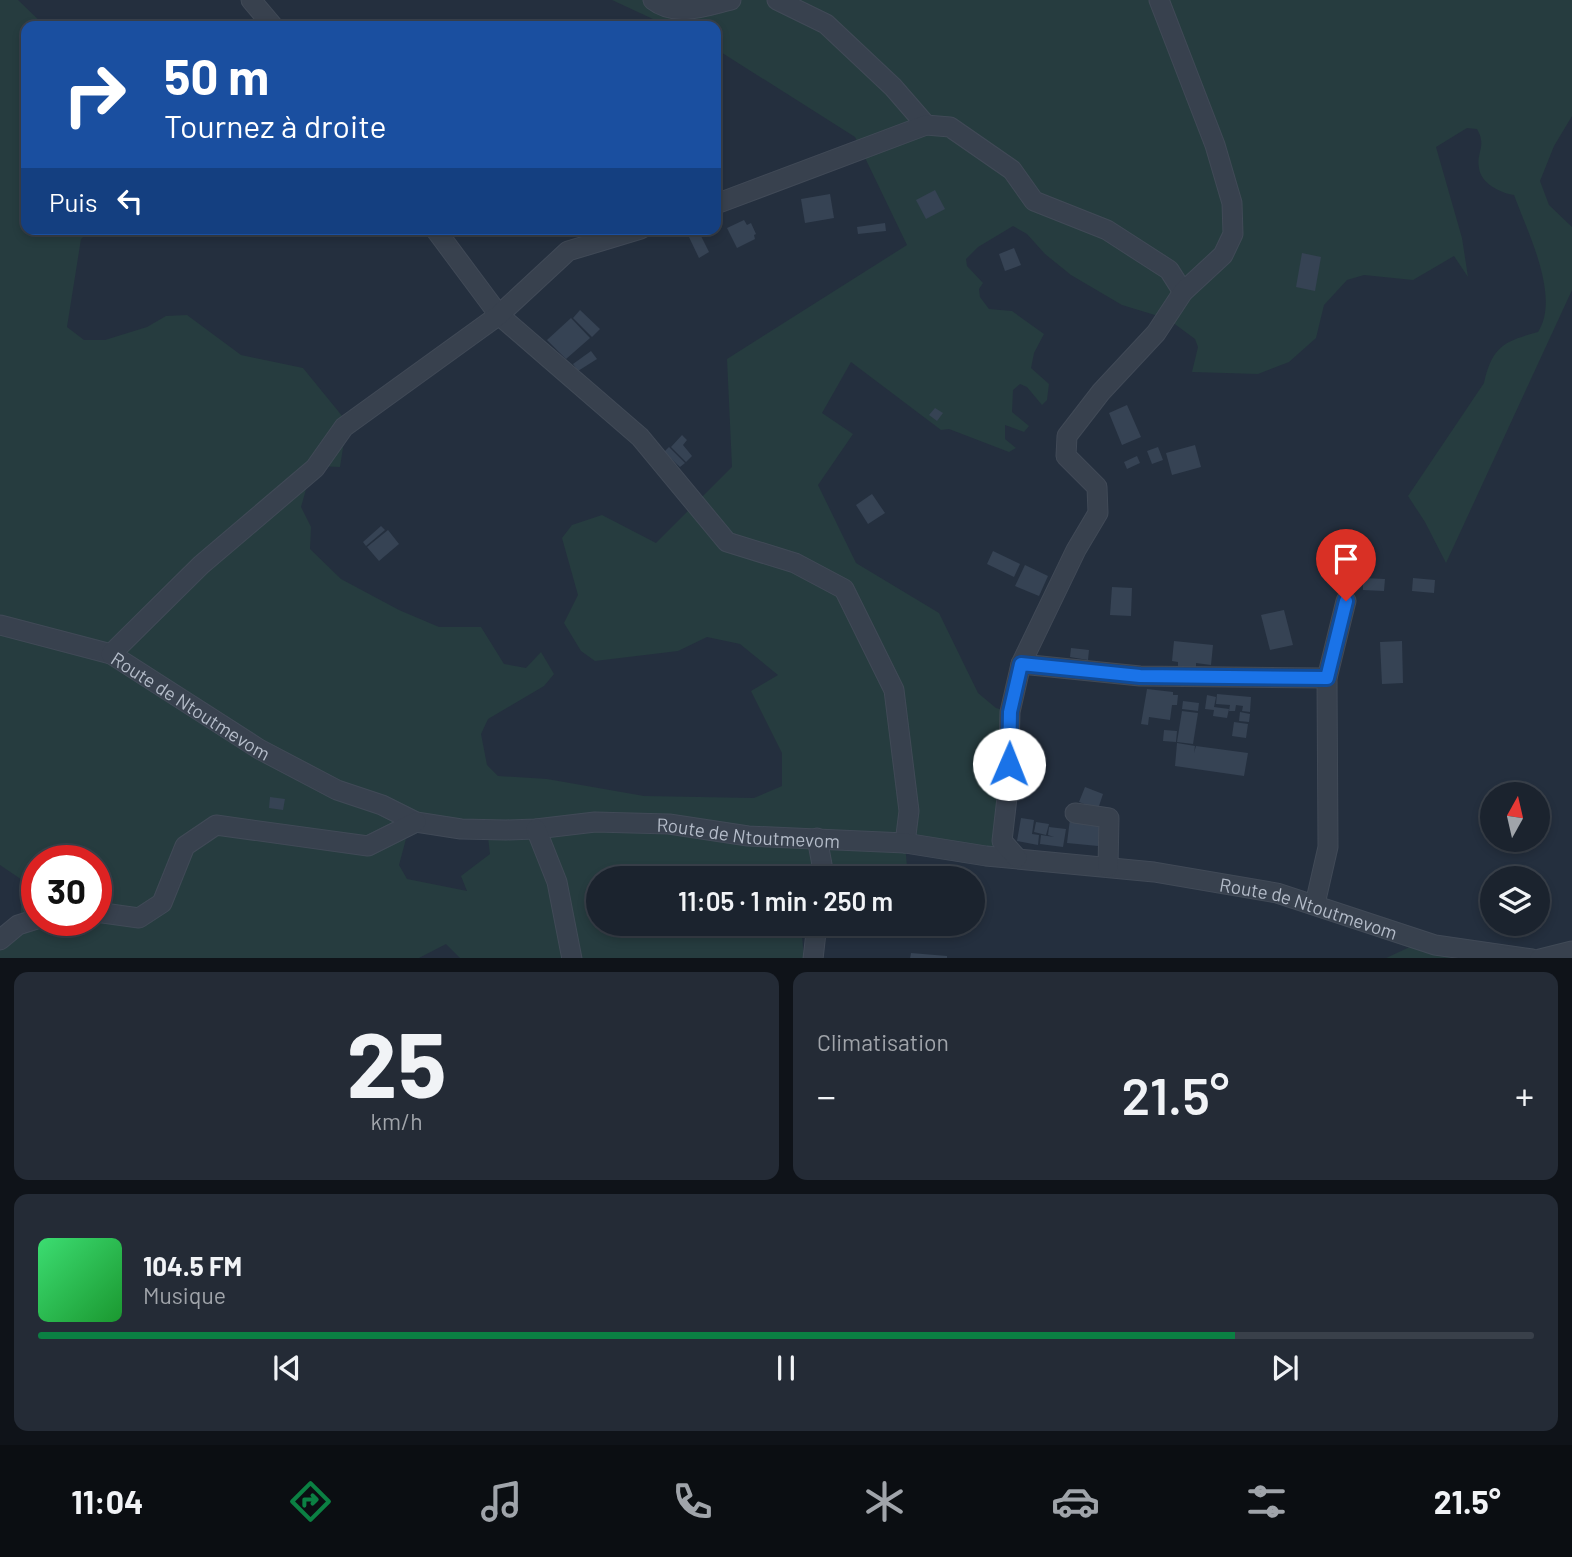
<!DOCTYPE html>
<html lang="fr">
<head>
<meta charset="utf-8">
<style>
  :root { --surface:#1b232e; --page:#242b36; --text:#f1f3f6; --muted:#a0a4aa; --line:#39404a; --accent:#0b8043 }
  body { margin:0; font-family:Barlow,sans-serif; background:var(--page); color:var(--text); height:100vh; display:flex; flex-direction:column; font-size:26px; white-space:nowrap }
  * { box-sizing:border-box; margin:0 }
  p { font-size:23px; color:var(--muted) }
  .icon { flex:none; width:38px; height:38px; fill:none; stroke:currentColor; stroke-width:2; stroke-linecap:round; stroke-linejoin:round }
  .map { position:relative; height:958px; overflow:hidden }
  .panel { display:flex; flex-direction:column; gap:14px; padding:14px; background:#0f1319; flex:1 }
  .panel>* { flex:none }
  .guide { position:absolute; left:21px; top:21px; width:700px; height:214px; border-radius:14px; box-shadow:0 4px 10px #0003,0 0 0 2px var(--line); background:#1a4fa0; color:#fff; overflow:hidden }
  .needle { width:46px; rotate:8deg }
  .controls { position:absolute; left:1480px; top:782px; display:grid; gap:14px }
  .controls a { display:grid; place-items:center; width:70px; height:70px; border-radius:50%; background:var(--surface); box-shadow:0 4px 10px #0003,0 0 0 2px var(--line); font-size:35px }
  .speed { position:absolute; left:21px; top:845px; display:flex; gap:14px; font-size:35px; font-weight:700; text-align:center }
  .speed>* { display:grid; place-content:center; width:91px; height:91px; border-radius:50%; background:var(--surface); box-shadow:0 4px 10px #0003,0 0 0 2px var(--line); line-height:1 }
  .speed .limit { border:10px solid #d22; background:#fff; color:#111 }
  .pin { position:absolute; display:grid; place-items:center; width:60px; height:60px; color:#fff; margin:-72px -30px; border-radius:50% 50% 50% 0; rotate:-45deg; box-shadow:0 0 7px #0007 }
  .pin .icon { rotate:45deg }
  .me { position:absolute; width:77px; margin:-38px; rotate:1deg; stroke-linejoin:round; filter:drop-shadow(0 0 5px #0008) }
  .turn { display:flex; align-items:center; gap:24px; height:147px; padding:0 28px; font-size:32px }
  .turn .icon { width:91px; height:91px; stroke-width:2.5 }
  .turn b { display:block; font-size:49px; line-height:60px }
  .then { display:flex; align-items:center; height:66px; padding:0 28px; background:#0003; gap:14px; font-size:26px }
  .big { font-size:52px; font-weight:600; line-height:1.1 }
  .panel .card { flex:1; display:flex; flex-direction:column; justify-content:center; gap:10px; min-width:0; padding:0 24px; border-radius:14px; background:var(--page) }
  .panel .dial { align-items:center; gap:0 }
  .dial b { font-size:91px; line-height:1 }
  .song { display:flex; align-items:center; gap:21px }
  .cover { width:84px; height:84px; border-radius:10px; background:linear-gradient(135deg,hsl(140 70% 55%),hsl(130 70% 35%)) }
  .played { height:7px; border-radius:4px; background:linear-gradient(90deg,var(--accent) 80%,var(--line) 80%) }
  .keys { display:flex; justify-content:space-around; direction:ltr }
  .heat { display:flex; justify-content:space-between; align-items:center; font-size:38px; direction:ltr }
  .panel .tiles { flex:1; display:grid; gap:14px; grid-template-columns:1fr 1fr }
  .card:last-child { grid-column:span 2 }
  .trip { position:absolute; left:586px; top:866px; width:399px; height:70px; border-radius:35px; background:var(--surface); box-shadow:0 4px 10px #0003,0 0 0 2px var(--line); font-weight:600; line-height:70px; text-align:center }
  .tabs { display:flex; height:112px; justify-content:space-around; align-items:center; background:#0b0e12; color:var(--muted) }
  .tabs .icon { width:49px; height:49px }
  .tabs .active { color:var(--accent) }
  .tabs b { font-size:32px; color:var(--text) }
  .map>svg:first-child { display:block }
  .green { fill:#263c3f; fill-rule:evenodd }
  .building { fill:#364354 }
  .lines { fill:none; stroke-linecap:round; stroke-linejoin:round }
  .minor-casing { stroke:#414a57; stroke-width:21 }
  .minor { stroke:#38414e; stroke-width:19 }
  .route-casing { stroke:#114b97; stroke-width:18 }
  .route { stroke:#1a73e8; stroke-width:12 }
  .labels { text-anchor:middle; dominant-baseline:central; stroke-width:7; stroke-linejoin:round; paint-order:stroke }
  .street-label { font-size:19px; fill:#b4bcc9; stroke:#1d2633 }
</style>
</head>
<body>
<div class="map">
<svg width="1572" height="959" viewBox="0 0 1572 959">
  <rect width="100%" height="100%" fill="#242f3e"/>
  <g class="green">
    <path d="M0,0H18L45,26H26V229H92L81,239L67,327L84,340H105L147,327L166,316L187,315L241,355L303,368L347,422L340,467L318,466L307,486L301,507L311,527L310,549L341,579L399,610L439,627H481L504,664L526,668L541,652L554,674L544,686L488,719L481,734L487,765L498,776L547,779L644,796L754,798L782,786V753L751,691L778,675L740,644L707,637L678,651L595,661L581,651L564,623L578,595L562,538L572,525L602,515L656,543L732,467L727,359L907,245L855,137L716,49V26H668L612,0H1572V116L1554,146L1540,181L1549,205L1572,227V290L1446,563L1425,522L1408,496L1484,383C1492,346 1505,341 1538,332C1561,297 1527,231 1514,195C1501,193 1481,184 1479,168C1476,152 1487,146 1477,129L1467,128L1436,147L1462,238L1468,277L1454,256L1413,280L1364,275L1347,280L1324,305L1316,338L1289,362L1258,374L1192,372L1198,347L1195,339L1168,319L1122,305L1071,275L1045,254L1027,234L1013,226L978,247L966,259L967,266L983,283L979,289L980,297L989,309L1012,311L1044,334L1034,353L1031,368L1049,384L1047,400L1042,405L1027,387L1020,384L1013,390L1012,412L1029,426L1024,432L1005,425V439L1016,448L1009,452L949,429L941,430L851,362L822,413L853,434L818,485L856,563L939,613L978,693L996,708L1010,712L1002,840L1017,858L905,844L908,878H598V924H817L802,936L804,958L461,959L446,944L417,959H0V937L7,942L21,936V904L37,902V920H96V861H37V900L31,886L0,865ZM416,822L487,829L490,854L461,876L467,891L407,879L399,865L407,835Z"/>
    <path d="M1412,946L1463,958L1384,959Z"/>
  </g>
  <g class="building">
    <path d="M935,190L945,209L926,219L916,200Z"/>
    <path d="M830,194L834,218L805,223L801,199Z"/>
    <path d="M744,220L747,225L751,223L756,234L754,235L755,239L737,248L727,228Z"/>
    <path d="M885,223L886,231L858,234L857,227Z"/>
    <path d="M698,230L709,252L699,258L688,235Z"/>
    <path d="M1014,248L1021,265L1005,271L999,254Z"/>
    <path d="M1302,253L1321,257L1315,291L1296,287Z"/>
    <path d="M580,310L600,329L592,337L573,318Z"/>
    <path d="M571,318L590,338L566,359L547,340Z"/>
    <path d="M591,351L597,359L578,371L573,364Z"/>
    <path d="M1127,405L1141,437L1122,445L1109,413Z"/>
    <path d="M935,408L943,413L937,421L929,415Z"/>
    <path d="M682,435L687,440L683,445L692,456L686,462L671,447Z"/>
    <path d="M1195,445L1201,467L1172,475L1166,453Z"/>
    <path d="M669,447L685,463L680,467L664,452Z"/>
    <path d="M1158,447L1163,460L1152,464L1147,451Z"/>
    <path d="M1137,456L1140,463L1127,469L1124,462Z"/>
    <path d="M872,494L885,513L868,524L856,505Z"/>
    <path d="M381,526L385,530L366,546L363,542Z"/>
    <path d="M388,530L399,544L379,561L367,547Z"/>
    <path d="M993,551L1020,564L1014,577L987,564Z"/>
    <path d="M1025,565L1048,576L1039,596L1015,586Z"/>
    <path d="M1363,578L1385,579L1384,591L1363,590Z"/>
    <path d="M1413,578L1435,580L1434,593L1412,591Z"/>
    <path d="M1112,587L1132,588L1131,616L1110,615Z"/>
    <path d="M1284,610L1293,645L1270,650L1261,615Z"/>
    <path d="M1174,641L1213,645L1211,665L1196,663V669L1178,667V662L1172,661Z"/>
    <path d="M1402,641L1403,683L1382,684L1380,642Z"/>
    <path d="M1071,648L1089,650L1088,660L1070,657Z"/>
    <path d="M1147,689L1173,692V695H1178L1177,705H1172L1170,720L1149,717L1148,725L1141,724Z"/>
    <path d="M1217,694L1251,697L1250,712L1242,711L1243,706L1236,705L1235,711H1229L1230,705L1216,704Z"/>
    <path d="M1207,695L1216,697L1214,707L1229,709L1227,718L1213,716L1214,710L1205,709Z"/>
    <path d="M1183,701L1199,703L1198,711L1182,709Z"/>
    <path d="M1182,711L1198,713L1193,744L1177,742Z"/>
    <path d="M1240,712L1250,714L1249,722L1239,721Z"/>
    <path d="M1234,722L1248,724L1246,738L1232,736Z"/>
    <path d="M1164,730L1177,731L1176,742L1163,741Z"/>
    <path d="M1177,743L1195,746L1194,753L1196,746L1248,753L1244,776L1175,766Z"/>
    <path d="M1085,787L1103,794L1098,809L1079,802Z"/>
    <path d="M270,797L285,799L283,810L269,808Z"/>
    <path d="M1021,818L1034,820L1032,834L1039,835L1038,845L1017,841Z"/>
    <path d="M1070,819L1101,823L1098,846L1067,843Z"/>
    <path d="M1036,822L1049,824L1046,835L1034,832Z"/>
    <path d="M1049,827L1066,829L1063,847L1040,844L1041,835L1054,837L1048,835Z"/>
    <path d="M911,953L947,956V959H910Z"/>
  </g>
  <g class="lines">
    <defs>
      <g id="minor">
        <path d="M251,0L273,26"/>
        <path d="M653,0C676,18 706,6 731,0"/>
        <path d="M777,0L826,24L893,87L926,125"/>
        <path d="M716,204L926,125L950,127L1012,170L1034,201L1107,230L1169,270L1183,292"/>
        <path d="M435,229L499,315L640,437L727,542L795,563L844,589L894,690L909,811L905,843"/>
        <path id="s1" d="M0,625L111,654L259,749L337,790L382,805L416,822L461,829L506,830L536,829L595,822L669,824L748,836L905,843L986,856L1154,872L1277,893L1435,945L1532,959"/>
        <path d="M111,654L201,565L315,468L344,427L499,315L568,251L641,229"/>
        <path d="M1021,664L1140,676L1327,678"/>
        <path d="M1075,813L1109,818L1108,867"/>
        <path d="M536,829L557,882L572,959"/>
        <path d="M817,838L823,870L822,878"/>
        <path d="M1017,858L1002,841L1008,789L1010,712L1021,664L1076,550L1098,513L1097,487L1066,456L1067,436L1101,392L1156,333L1183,292L1223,255L1233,234L1232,203L1215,145L1159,0"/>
        <path d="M1315,904L1328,847L1327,678L1346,601"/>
        <path d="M96,912L139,918L162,903L185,846L216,825L368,846L416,822"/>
        <path d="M0,940L18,925L37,919"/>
        <path d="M813,959L817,924"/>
        <path d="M1540,959L1572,951"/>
      </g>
    </defs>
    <use href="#minor" class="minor-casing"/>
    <use href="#minor" class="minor"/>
  </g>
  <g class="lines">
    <defs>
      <path id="route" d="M1009,764L1010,712L1021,664L1140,676L1327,678L1346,601"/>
    </defs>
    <use href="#route" class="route-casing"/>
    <use href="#route" class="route"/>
  </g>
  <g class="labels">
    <g class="street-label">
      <text stroke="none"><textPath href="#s1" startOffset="210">Route de Ntoutmevom</textPath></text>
      <text stroke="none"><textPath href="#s1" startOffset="798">Route de Ntoutmevom</textPath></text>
      <text stroke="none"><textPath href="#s1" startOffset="1365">Route de Ntoutmevom</textPath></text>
    </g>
  </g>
</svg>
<div class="controls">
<a><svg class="needle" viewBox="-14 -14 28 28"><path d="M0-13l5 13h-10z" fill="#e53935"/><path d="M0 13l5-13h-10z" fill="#a0a4aa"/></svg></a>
<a><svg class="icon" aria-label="layers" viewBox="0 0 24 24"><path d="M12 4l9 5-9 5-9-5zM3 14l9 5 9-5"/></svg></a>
</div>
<div class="speed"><div class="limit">30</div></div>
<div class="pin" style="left:1346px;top:601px;background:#d93025"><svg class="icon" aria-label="arrive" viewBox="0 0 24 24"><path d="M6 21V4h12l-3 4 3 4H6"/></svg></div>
<svg class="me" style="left:1009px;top:764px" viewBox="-20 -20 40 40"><circle r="19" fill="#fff"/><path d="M0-13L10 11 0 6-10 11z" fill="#1a73e8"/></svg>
<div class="trip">11:05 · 1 min · 250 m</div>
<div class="guide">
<div class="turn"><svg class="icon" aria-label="right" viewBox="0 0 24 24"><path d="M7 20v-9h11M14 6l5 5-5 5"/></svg><div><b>50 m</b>Tournez à droite</div></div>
<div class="then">Puis<svg class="icon" aria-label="left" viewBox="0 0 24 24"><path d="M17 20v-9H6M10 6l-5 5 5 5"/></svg></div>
</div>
</div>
<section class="panel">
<div class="tiles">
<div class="card dial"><b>25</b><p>km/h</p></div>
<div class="card"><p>Climatisation</p>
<div class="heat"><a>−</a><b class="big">21.5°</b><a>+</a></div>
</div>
<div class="card">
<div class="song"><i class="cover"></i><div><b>104.5 FM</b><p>Musique</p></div></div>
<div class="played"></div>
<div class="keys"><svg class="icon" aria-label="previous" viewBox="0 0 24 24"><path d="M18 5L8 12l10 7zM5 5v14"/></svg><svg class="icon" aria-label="pause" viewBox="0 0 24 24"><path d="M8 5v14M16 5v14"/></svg><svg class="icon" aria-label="next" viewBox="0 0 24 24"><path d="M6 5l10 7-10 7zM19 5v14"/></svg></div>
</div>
</div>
</section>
<nav class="tabs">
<b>11:04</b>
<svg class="icon active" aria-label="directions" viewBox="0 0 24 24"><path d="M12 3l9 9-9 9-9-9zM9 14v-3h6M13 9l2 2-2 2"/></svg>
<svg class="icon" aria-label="music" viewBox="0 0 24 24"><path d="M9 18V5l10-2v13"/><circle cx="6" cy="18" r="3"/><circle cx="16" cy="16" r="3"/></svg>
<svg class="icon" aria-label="phone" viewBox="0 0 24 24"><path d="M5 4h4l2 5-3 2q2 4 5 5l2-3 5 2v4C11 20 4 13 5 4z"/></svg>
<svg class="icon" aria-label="climate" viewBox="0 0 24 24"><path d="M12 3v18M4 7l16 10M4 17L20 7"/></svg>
<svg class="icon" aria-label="car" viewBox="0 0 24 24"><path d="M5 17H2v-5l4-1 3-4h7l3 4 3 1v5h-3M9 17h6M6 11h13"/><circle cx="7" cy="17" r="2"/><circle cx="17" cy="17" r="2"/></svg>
<svg class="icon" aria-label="filters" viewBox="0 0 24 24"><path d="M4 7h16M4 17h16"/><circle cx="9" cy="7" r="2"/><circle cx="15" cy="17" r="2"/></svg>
<b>21.5°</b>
</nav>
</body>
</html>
